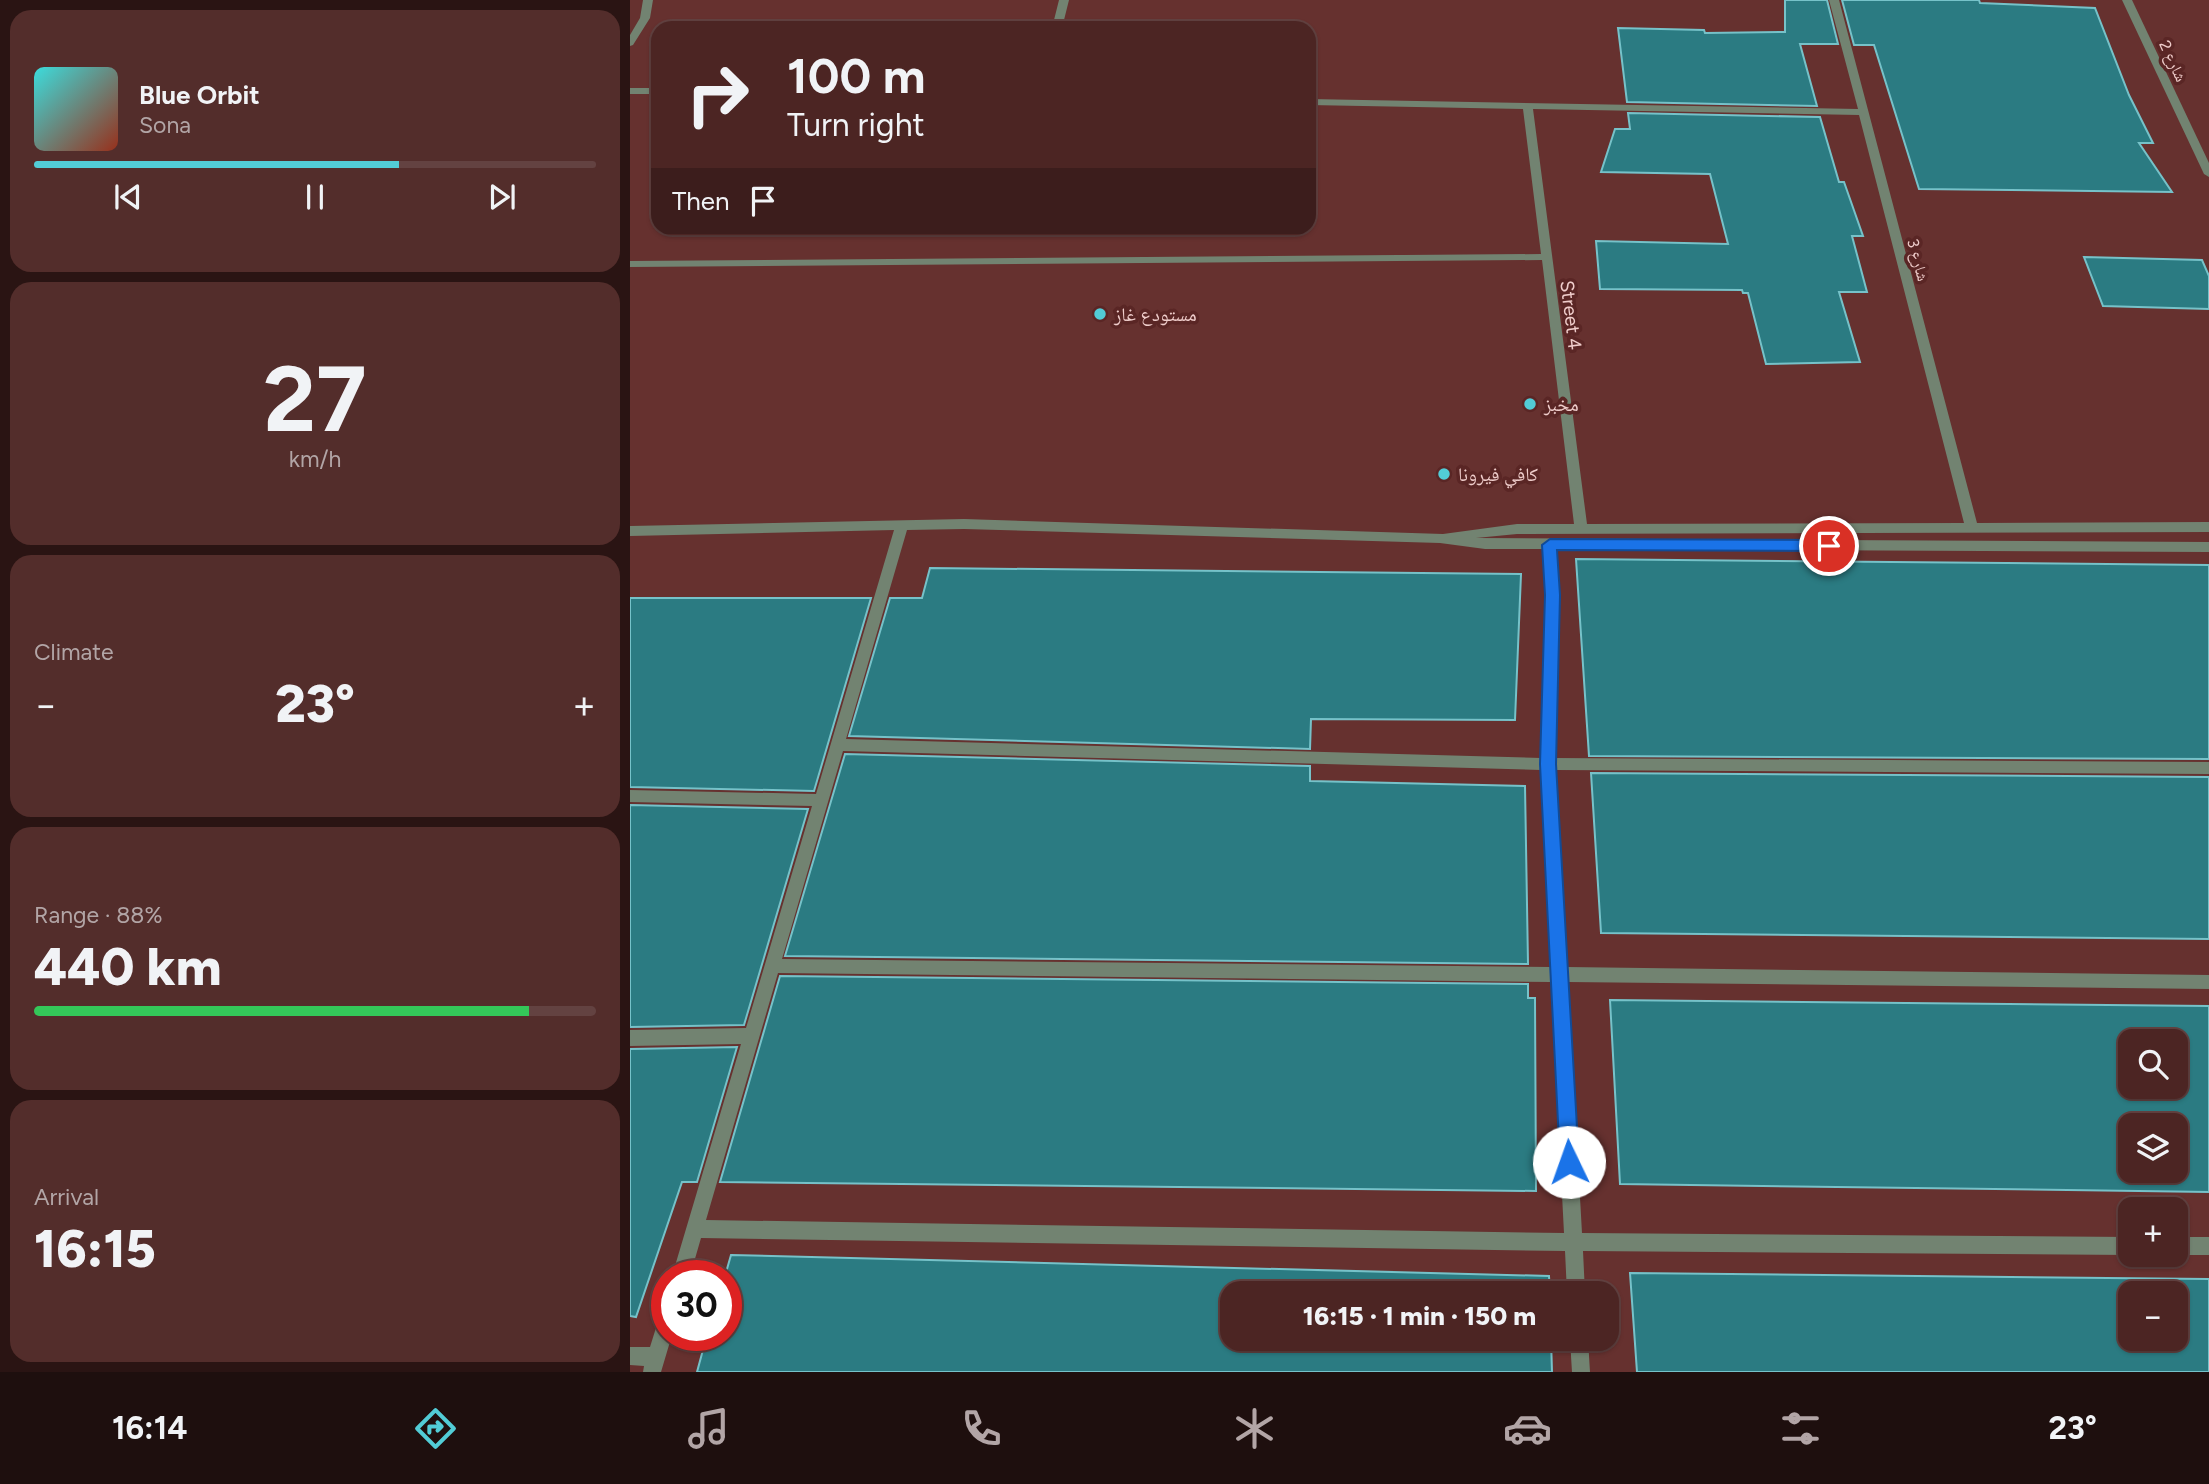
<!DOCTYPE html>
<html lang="en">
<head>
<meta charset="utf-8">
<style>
  :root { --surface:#4c2523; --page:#532d2b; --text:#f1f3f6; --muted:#b2a5a6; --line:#634241; --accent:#52ccd6 }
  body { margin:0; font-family:Figtree,"Noto Naskh Arabic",sans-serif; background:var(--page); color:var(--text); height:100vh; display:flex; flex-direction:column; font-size:26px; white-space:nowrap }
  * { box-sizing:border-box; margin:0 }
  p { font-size:23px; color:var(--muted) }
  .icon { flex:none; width:38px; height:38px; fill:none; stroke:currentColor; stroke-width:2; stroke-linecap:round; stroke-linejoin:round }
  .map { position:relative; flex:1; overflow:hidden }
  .drawer { display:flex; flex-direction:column; gap:10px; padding:10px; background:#2a1413; width:630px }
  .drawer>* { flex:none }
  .top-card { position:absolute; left:21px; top:21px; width:665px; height:214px; border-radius:21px; box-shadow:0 2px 5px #0004,0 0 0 2px var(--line); background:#4c2523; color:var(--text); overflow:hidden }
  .controls { position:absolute; left:1488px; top:1029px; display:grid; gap:14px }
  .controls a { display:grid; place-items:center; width:70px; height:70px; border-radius:14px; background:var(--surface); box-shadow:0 2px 5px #0004,0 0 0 2px var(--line); font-size:35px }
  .speed { position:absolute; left:21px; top:1260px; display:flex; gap:14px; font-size:35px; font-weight:700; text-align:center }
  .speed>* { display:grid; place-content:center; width:91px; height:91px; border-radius:50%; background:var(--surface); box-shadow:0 2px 5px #0004,0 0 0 2px var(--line); line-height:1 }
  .speed .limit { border:10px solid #d22; background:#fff; color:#111 }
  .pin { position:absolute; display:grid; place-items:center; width:60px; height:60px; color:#fff; margin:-30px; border:4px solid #fff; border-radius:50%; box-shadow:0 2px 7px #0007 }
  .me { position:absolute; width:77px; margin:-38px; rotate:357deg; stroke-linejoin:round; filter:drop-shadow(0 0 5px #0008) }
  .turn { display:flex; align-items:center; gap:24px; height:147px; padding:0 21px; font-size:32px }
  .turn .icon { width:91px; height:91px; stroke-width:2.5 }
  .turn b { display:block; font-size:49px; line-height:60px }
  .then { display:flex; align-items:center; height:66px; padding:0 21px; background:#0003; gap:14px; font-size:26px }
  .big { font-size:52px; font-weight:800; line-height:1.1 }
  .drawer .tile { flex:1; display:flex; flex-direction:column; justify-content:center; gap:10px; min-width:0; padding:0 24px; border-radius:21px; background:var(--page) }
  .drawer .dial { align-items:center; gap:0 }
  .dial b { font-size:91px; line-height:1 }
  .song { display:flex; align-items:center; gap:21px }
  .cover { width:84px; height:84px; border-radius:10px; background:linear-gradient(135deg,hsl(180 70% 55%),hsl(10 70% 35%)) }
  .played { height:7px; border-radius:4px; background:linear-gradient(90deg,var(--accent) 65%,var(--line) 65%) }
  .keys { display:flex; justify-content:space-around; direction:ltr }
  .heat { display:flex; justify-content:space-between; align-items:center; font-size:38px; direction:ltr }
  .charge { height:10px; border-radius:5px; background:linear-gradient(90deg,#34c759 88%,var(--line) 0) }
  .trip { position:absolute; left:590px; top:1281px; width:399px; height:70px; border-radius:21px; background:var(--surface); box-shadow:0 2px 5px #0004,0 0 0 2px var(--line); font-weight:800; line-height:70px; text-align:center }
  .dock { display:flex; height:112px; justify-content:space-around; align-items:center; background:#1e0f0e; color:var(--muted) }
  .dock .icon { width:49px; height:49px }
  .dock .on { color:var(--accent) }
  .dock b { font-size:32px; color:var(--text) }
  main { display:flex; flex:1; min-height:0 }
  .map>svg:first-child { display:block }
  .building { fill:#2b7b82; stroke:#76c2c9; stroke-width:2; fill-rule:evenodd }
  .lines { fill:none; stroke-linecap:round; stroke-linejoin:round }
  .minor { fill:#728371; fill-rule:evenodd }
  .route { fill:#1a73e8; stroke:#114b97; stroke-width:2 }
  .poi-dot { fill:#52ccd6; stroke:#5a2625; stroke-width:2.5 }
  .labels { text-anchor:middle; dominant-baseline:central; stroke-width:7; stroke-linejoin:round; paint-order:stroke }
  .far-street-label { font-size:16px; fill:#efcdcb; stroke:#5a2625 }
  .poi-label { font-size:19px; fill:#efcdcb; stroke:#5a2625; text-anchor:start }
  .street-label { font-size:19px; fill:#efcdcb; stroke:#5a2625 }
</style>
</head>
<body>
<main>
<section class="drawer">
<div class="tile">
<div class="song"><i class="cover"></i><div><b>Blue Orbit</b><p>Sona</p></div></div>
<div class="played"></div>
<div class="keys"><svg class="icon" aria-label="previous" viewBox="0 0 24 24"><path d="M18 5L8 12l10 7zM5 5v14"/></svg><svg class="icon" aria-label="pause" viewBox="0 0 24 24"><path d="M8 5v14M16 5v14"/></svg><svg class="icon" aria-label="next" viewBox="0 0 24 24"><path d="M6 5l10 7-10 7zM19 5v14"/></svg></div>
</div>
<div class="tile dial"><b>27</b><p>km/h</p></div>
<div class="tile"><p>Climate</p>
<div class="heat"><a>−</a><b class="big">23°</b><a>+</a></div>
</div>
<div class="tile"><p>Range · 88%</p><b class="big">440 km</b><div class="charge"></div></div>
<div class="tile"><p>Arrival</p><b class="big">16:15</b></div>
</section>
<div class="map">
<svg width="1579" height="1372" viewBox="0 0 1579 1372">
  <rect width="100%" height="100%" fill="#66312f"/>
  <g class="building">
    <path d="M1155,0H1197L1208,44H1170L1187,106L997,102L988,28L1074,30L1075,33L1155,32Z"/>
    <path d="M1212,0H1349L1350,3L1465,8L1499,95L1523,143H1509L1542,192L1289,189L1244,45H1224Z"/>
    <path d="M998,113L1190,117L1209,182H1214L1233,236H1222L1237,292H1209L1230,362L1136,364L1118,293H1113L1112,290L970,289L966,241L1098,244L1080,174L971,172L985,129H1000Z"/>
    <path d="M1454,257L1572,260L1579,276V309L1473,306Z"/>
    <path d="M946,559L1579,565V759L959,756Z"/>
    <path d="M300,568L891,574L885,720L681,719L680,749L219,736L260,598H292Z"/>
    <path d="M0,598H241L184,791L0,787Z"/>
    <path d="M215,754L680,766V781L895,786L898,964L155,956Z"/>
    <path d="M961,773L1579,777V939L971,933Z"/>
    <path d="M0,805L178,809L114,1025L0,1027Z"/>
    <path d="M150,976L898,984V998H905L906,1191L90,1182Z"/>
    <path d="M980,1000L1579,1006V1192L990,1184ZM1500,1041H1545V1087H1500ZM1500,1125H1545V1171H1500Z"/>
    <path d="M107,1047L67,1182H52L6,1317L0,1316V1049Z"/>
    <path d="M101,1255L919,1276L920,1293H602V1339H921L922,1372H67L77,1335H96L95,1276Z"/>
    <path d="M1000,1273L1579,1279V1372H1007ZM1500,1293H1545V1339H1500Z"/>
  </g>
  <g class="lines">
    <g class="minor">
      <path d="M13,0H23L20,18L3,45L0,46V35L10,18Z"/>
      <path d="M429,0H439L432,28H422Z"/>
      <path d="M1199,0H1209L1347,523L1579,522V532L887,534L846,538L1579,542V552L927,549L930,595L925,758L1579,762V774L926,770L937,967L1579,975V989L938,982L952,1233L1500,1237L1501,1255L953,1251L955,1293H937L935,1251L71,1238L60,1276H42L111,1044L0,1046V1030L116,1028L182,806L0,802V790L186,794L264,530L0,536V526L334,519L813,534L887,524H944L912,260L0,267V261L911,254L893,109L679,105V99L1228,109ZM903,109L1229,115L1334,523L957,524ZM334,529L810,543L855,549H914L916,595L911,758L216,739L277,530ZM213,751L911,770L921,967L152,959ZM148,973L921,982L934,1233L76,1220Z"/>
      <path d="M1492,0H1502L1579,163V177L1574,174Z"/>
      <rect x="0" y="88" width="28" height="6"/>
      <path d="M1545,1237H1579V1255H1544Z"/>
      <path d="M37,1313V1335H42L31,1372H13L14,1366L0,1365V1347H20L30,1315Z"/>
      <path d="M940,1339H958L960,1372H942Z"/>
    </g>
  </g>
  <path class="route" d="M920,539L1199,540L1206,546L1199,551L927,550L930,595L926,764L949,1162L946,1169L939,1172L932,1169L930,1162L910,764L915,595L912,545Z"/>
  <g class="poi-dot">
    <circle cx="470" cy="314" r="7"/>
    <circle cx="900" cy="404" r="7"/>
    <circle cx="814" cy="474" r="7"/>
  </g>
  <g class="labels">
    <g class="far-street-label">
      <text transform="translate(1543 61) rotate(65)">شارع 2</text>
      <text transform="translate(1288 260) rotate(75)">شارع 3</text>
    </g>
    <g class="poi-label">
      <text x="484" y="314">مستودع غاز</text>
      <text x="914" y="404">مخبز</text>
      <text x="828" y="474">كافي فيرونا</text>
    </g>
    <g class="street-label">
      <text transform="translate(941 315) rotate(83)">Street 4</text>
    </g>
  </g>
</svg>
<div class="controls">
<a><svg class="icon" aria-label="search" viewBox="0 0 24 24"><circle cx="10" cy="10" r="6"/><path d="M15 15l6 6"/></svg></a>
<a><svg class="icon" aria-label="layers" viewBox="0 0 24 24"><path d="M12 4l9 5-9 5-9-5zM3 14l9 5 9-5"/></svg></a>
<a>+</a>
<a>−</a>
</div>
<div class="speed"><div class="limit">30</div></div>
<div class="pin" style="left:1199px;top:546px;background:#d93025"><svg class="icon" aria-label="arrive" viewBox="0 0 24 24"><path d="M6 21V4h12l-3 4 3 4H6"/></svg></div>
<svg class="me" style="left:939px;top:1162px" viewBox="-20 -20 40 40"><circle r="19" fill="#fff"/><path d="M0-13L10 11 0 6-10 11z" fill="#1a73e8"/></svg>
<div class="trip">16:15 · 1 min · 150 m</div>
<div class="top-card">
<div class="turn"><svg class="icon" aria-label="right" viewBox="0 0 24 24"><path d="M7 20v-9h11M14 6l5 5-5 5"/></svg><div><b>100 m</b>Turn right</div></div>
<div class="then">Then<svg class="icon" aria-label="arrive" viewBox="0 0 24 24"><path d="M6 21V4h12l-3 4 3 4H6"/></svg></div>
</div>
</div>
</main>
<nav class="dock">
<b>16:14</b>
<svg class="icon on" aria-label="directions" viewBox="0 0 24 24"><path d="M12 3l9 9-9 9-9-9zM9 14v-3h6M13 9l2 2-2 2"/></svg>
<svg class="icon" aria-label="music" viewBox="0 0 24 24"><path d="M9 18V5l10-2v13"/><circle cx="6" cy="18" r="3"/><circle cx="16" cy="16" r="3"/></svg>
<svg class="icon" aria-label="phone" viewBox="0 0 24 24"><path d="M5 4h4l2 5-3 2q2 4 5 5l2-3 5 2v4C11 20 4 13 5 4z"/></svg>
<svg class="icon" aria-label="climate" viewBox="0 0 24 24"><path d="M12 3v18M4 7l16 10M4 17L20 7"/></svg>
<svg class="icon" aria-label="car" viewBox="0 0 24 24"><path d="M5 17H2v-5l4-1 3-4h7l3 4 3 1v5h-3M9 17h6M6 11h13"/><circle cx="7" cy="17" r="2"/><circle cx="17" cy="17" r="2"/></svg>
<svg class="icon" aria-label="filters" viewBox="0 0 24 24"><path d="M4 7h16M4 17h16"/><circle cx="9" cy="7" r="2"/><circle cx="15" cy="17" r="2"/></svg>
<b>23°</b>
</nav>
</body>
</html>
